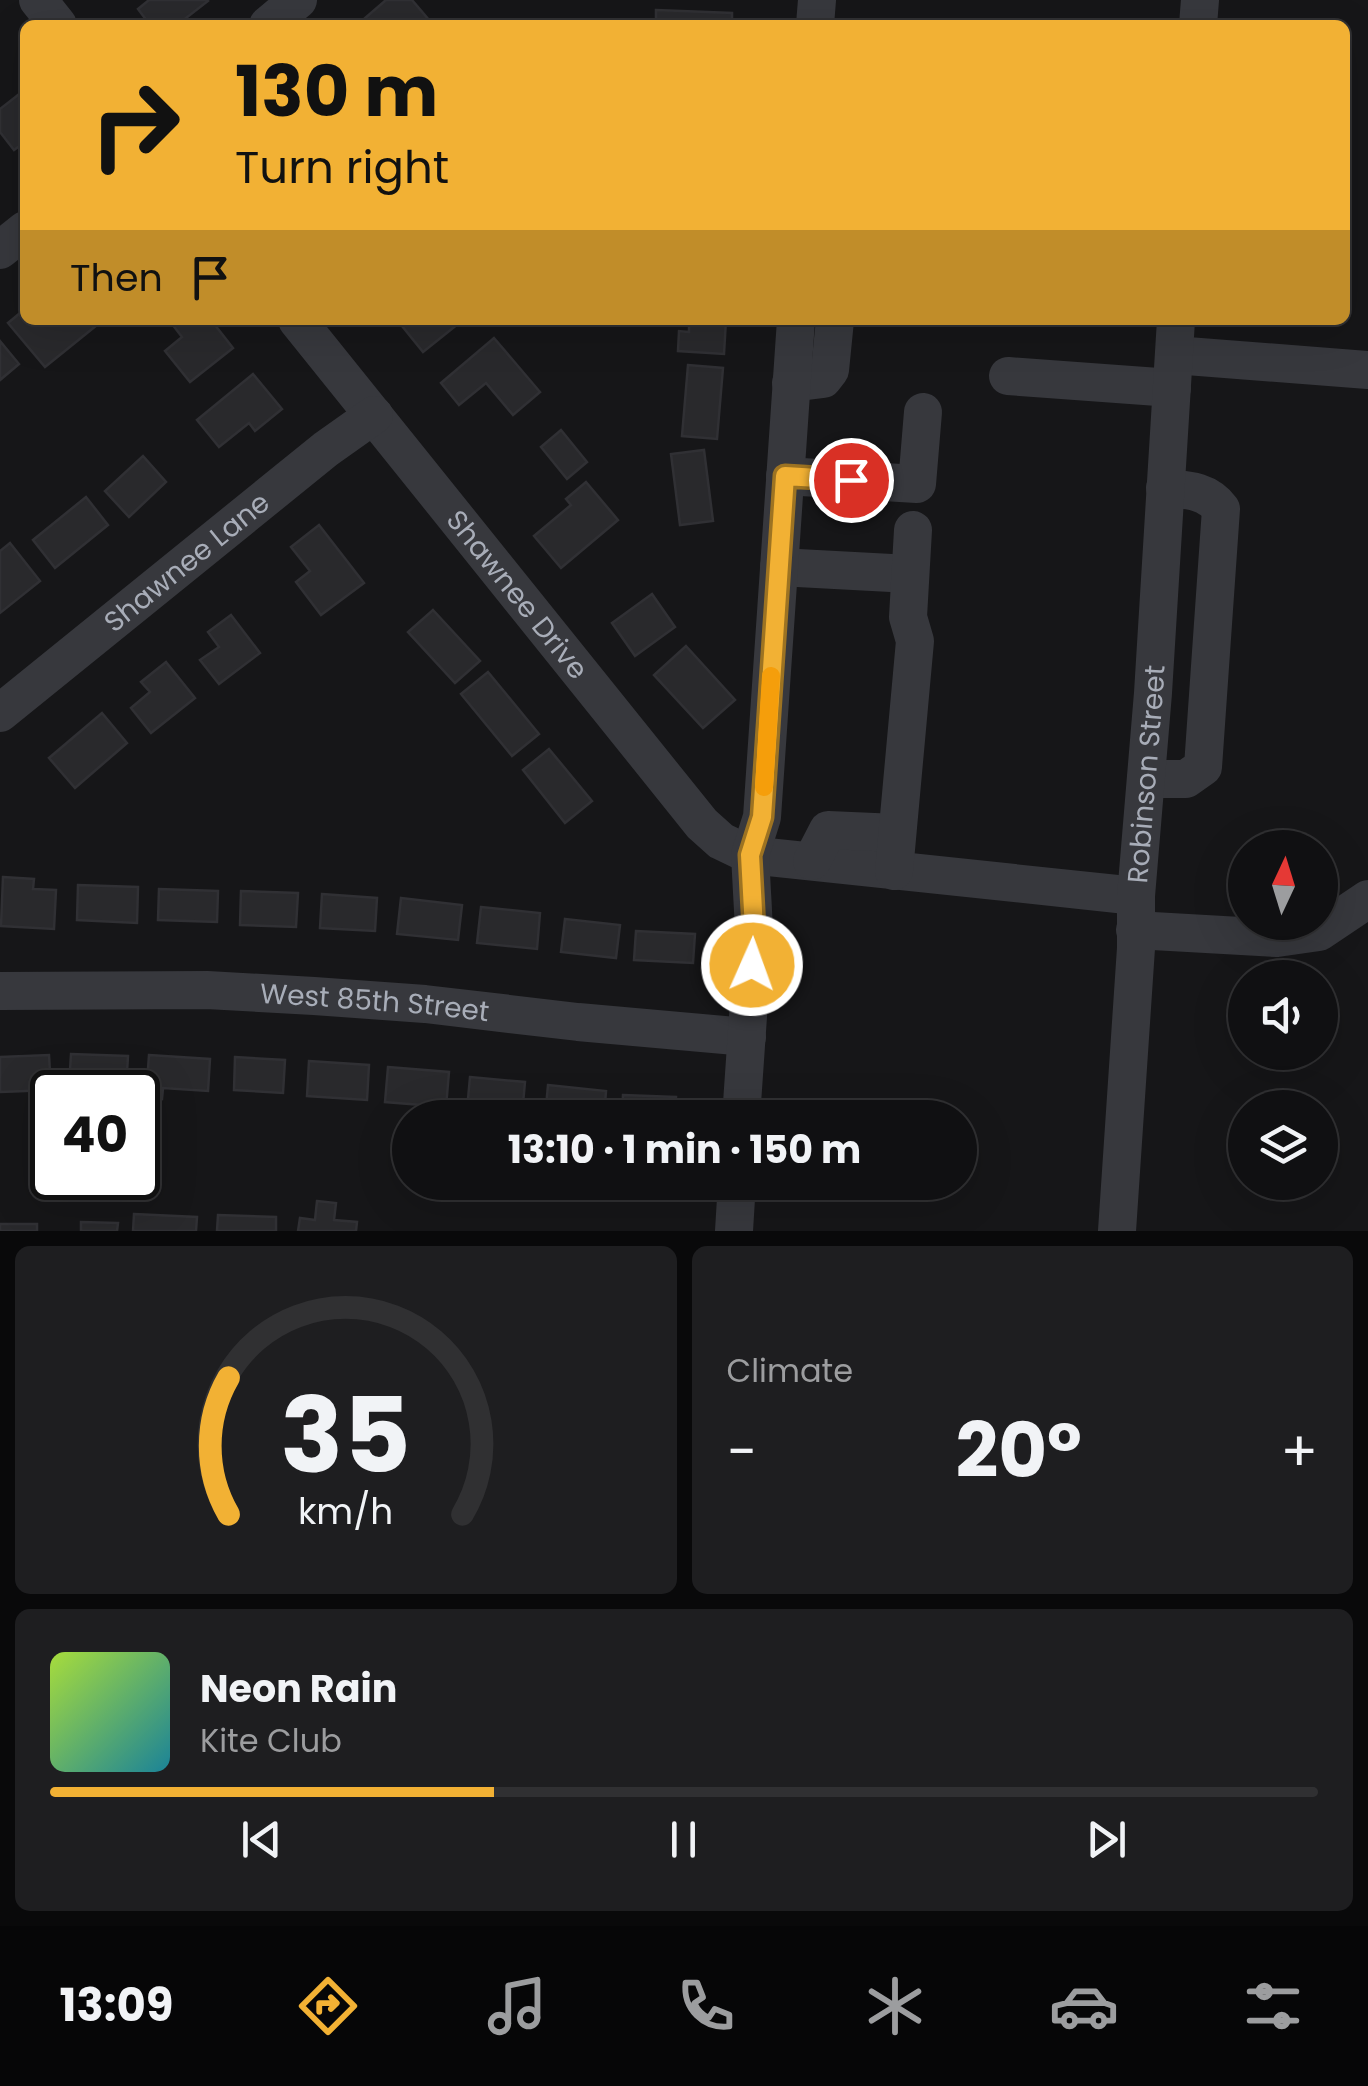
<!DOCTYPE html>
<html lang="en">
<head>
<meta charset="utf-8">
<style>
  :root { --surface:#101012; --page:#1e1e20; --text:#f1f3f6; --muted:#9c9d9f; --line:#303032; --accent:#f2b134 }
  body { margin:0; font-family:Poppins,sans-serif; background:var(--page); color:var(--text); height:100vh; display:flex; flex-direction:column; font-size:38px; white-space:nowrap }
  * { box-sizing:border-box; margin:0 }
  p { font-size:32px; color:var(--muted) }
  .icon { flex:none; width:55px; height:55px; fill:none; stroke:currentColor; stroke-width:2; stroke-linecap:round; stroke-linejoin:round }
  .map { position:relative; height:1231px; overflow:hidden }
  .drawer { display:flex; flex-direction:column; gap:15px; padding:15px; background:#09090a; flex:1 }
  .drawer>* { flex:none }
  .top-card { position:absolute; left:20px; top:20px; width:1330px; height:305px; border-radius:15px; box-shadow:0 10px 40px #0002,0 0 0 2px var(--line); background:#f2b134; color:#111; overflow:hidden }
  .needle { width:65px; rotate:4deg }
  .tools { position:absolute; left:1228px; top:830px; display:grid; gap:20px }
  .tools a { display:grid; place-items:center; width:110px; height:110px; border-radius:50%; background:var(--surface); box-shadow:0 10px 40px #0002,0 0 0 2px var(--line); font-size:50px }
  .speed { position:absolute; left:30px; top:1070px; display:flex; gap:20px; font-size:50px; font-weight:700; text-align:center }
  .speed>* { display:grid; place-content:center; width:130px; height:130px; border-radius:50%; background:var(--surface); box-shadow:0 10px 40px #0002,0 0 0 2px var(--line); line-height:1 }
  .speed .limit { border:5px solid #111; border-radius:15px; background:#fff; color:#111 }
  .pin { position:absolute; display:grid; place-items:center; width:85px; height:85px; color:#fff; margin:-42px; border:5px solid #fff; border-radius:50%; box-shadow:0 2px 10px #0007 }
  .me { position:absolute; width:110px; margin:-55px; rotate:2deg; stroke-linejoin:round; filter:drop-shadow(0 0 8px #0008) }
  .turn { display:flex; align-items:center; gap:35px; height:210px; padding:0 50px; font-size:45px }
  .turn .icon { width:130px; height:130px; stroke-width:2.5 }
  .turn b { display:block; font-size:70px; line-height:85px }
  .then { display:flex; align-items:center; height:95px; padding:0 50px; background:#0003; gap:20px; font-size:38px }
  .big { font-size:75px; font-weight:700; line-height:1.1 }
  .drawer .tile { flex:1; display:flex; flex-direction:column; justify-content:center; gap:15px; min-width:0; padding:0 35px; border-radius:15px; background:var(--page) }
  .drawer .dial { align-items:center; gap:0 }
  .dial svg { height:260px; overflow:visible; fill:none; stroke:var(--line); stroke-width:7; stroke-linecap:round; text-anchor:middle }
  .dial text { fill:var(--text); stroke:none }
  .song { display:flex; align-items:center; gap:30px }
  .cover { width:120px; height:120px; border-radius:15px; background:linear-gradient(135deg,hsl(80 70% 55%),hsl(190 70% 35%)) }
  .played { height:10px; border-radius:5px; background:linear-gradient(90deg,var(--accent) 35%,var(--line) 35%) }
  .keys { display:flex; justify-content:space-around; direction:ltr }
  .heat { display:flex; justify-content:space-between; align-items:center; font-size:55px; direction:ltr }
  .drawer .tiles { flex:1; display:grid; gap:15px; grid-template-columns:1fr 1fr }
  .tile:last-child { grid-column:span 2 }
  .trip { position:absolute; left:392px; top:1100px; width:585px; height:100px; border-radius:50px; background:var(--surface); box-shadow:0 10px 40px #0002,0 0 0 2px var(--line); font-weight:700; line-height:100px; text-align:center }
  .tabs { display:flex; height:160px; justify-content:space-around; align-items:center; background:#060607; color:var(--muted) }
  .tabs .icon { width:70px; height:70px }
  .tabs .selected { color:var(--accent) }
  .tabs b { font-size:45px; color:var(--text) }
  .map>svg:first-child { display:block }
  .building { fill:#29292c; stroke:#303034; stroke-width:2.5 }
  .lines { fill:none; stroke-linecap:round; stroke-linejoin:round }
  .minor { stroke:#37383d; stroke-width:38 }
  .route-casing { stroke:#9d7322; stroke-width:25 }
  .route { stroke:#f2b134; stroke-width:18 }
  .slow { stroke:#f59e0b; stroke-width:18 }
  .labels { text-anchor:middle; dominant-baseline:central; stroke-width:10; stroke-linejoin:round; paint-order:stroke }
  .street-label { font-size:28px; fill:#a8adb8; stroke:#111113 }
</style>
</head>
<body>
<div class="map">
<svg width="1368" height="1231" viewBox="0 0 1368 1231">
  <rect width="100%" height="100%" fill="#161618"/>
  <g class="building">
    <path d="M149,0H207L208,1L177,25H150L138,9Z"/>
    <path d="M386,0H412L429,20L424,25H357Z"/>
    <path d="M656,10L732,13V25H656Z"/>
    <path d="M18,95L25,103V142L14,150L0,132V109Z"/>
    <path d="M25,309V320H93L97,325L45,367L8,323Z"/>
    <path d="M169,320H211L233,348L190,382L165,351L182,337Z"/>
    <path d="M399,320H463L423,352L398,321Z"/>
    <path d="M689,320H726L724,354L678,351L679,331L689,332Z"/>
    <path d="M494,338L540,392L513,415L486,383L459,405L441,383Z"/>
    <path d="M0,341L19,364L0,380Z"/>
    <path d="M688,365L723,368L717,439L682,436Z"/>
    <path d="M253,374L282,409L255,431L249,423L219,447L197,420Z"/>
    <path d="M561,430L587,462L567,479L541,447Z"/>
    <path d="M704,450L713,521L680,525L671,454Z"/>
    <path d="M143,456L166,482L129,517L105,491Z"/>
    <path d="M586,482L618,520L561,568L534,536L571,505L566,499Z"/>
    <path d="M86,497L108,525L55,568L33,540Z"/>
    <path d="M319,525L364,583L321,615L296,582L310,571L291,547Z"/>
    <path d="M10,543L40,581L0,613V551Z"/>
    <path d="M652,594L675,627L635,656L612,623Z"/>
    <path d="M433,610L480,661L455,683L408,632Z"/>
    <path d="M231,615L260,653L219,684L200,660L219,647L208,632Z"/>
    <path d="M686,646L735,700L703,728L654,675Z"/>
    <path d="M166,662L195,698L151,733L131,708L150,692L141,682Z"/>
    <path d="M488,672L539,734L512,756L461,694Z"/>
    <path d="M102,713L127,743L75,788L49,758Z"/>
    <path d="M549,749L592,801L565,823L523,770Z"/>
    <path d="M3,877L34,879L33,889L56,890L54,929L1,926Z"/>
    <path d="M78,885L138,887L137,923L77,920Z"/>
    <path d="M159,889L218,891L217,922L158,920Z"/>
    <path d="M241,891L298,893L296,927L240,925Z"/>
    <path d="M322,894L377,898L375,931L320,928Z"/>
    <path d="M401,898L462,905L458,940L397,934Z"/>
    <path d="M481,907L540,913L537,949L477,943Z"/>
    <path d="M565,919L620,925L616,958L561,952Z"/>
    <path d="M636,931L695,934L693,963L634,960Z"/>
    <path d="M71,1054L128,1056L126,1089L69,1087Z"/>
    <path d="M49,1055L51,1090L0,1092V1057Z"/>
    <path d="M149,1055L210,1059L208,1091L163,1088L162,1099L146,1097Z"/>
    <path d="M235,1057L285,1060L283,1093L234,1090Z"/>
    <path d="M309,1061L369,1065L367,1100L307,1096Z"/>
    <path d="M388,1067L449,1072L446,1107L385,1102Z"/>
    <path d="M470,1077L525,1082L522,1115L467,1110Z"/>
    <path d="M548,1085L606,1091L604,1118H545Z"/>
    <path d="M623,1095L676,1097L675,1118H622Z"/>
    <path d="M317,1201L336,1203L334,1220L357,1222L356,1231H298L300,1218L315,1220Z"/>
    <path d="M134,1214L197,1217L196,1231H133Z"/>
    <path d="M218,1215L276,1217V1231H217Z"/>
    <path d="M81,1222L118,1223L117,1231H81Z"/>
    <rect x="0" y="1224" width="37" height="7"/>
  </g>
  <g class="lines">
    <g class="minor">
      <path d="M38,0L58,25"/>
      <path d="M268,25L298,0"/>
      <path d="M815,25L817,0"/>
      <path d="M1198,25L1200,0"/>
      <path d="M0,250L25,230"/>
      <path id="s1" d="M297,320L702,824L721,841L750,855L1136,896"/>
      <path d="M1174,355L1368,370"/>
      <path d="M1008,376L1172,388"/>
      <path d="M791,383L823,379L830,370L835,320"/>
      <path d="M785,476L917,484L923,412"/>
      <path d="M779,567L910,574"/>
      <path id="s2" d="M0,713L326,449L374,415"/>
      <path d="M1146,779H1186L1203,767L1221,509C1207,490 1187,490 1165,488"/>
      <path d="M812,861L828,830L897,833"/>
      <path d="M894,871L915,641L908,617L913,530"/>
      <path d="M1135,930L1277,938L1319,932L1368,899"/>
      <path id="s3" d="M0,991L207,990L314,996L425,1004L578,1022L747,1037"/>
      <path d="M741,1118L754,929L750,855L762,817L796,320"/>
      <path d="M734,1231L737,1182"/>
      <path id="s4" d="M1117,1231L1136,948V896L1153,693L1176,320"/>
    </g>
  </g>
  <g class="lines">
    <defs>
      <path id="route" d="M752,965L754,929L750,855L762,817L785,476L851,480"/>
    </defs>
    <use href="#route" class="route-casing"/>
    <use href="#route" class="route"/>
    <path class="slow" d="M764,787L771,676"/>
  </g>
  <g class="labels">
    <g class="street-label">
      <text stroke="none"><textPath href="#s2" startOffset="240">Shawnee Lane</textPath></text>
      <text stroke="none"><textPath href="#s1" startOffset="352">Shawnee Drive</textPath></text>
      <text stroke="none"><textPath href="#s4" startOffset="458">Robinson Street</textPath></text>
      <text stroke="none"><textPath href="#s3" startOffset="375">West 85th Street</textPath></text>
    </g>
  </g>
</svg>
<div class="tools">
<a><svg class="needle" viewBox="-14 -14 28 28"><path d="M0-13l5 13h-10z" fill="#e53935"/><path d="M0 13l5-13h-10z" fill="#9c9d9f"/></svg></a>
<a><svg class="icon" aria-label="sound" viewBox="0 0 24 24"><path d="M4 9h4l5-4v14l-5-4H4zM17 9q2 3 0 6"/></svg></a>
<a><svg class="icon" aria-label="layers" viewBox="0 0 24 24"><path d="M12 4l9 5-9 5-9-5zM3 14l9 5 9-5"/></svg></a>
</div>
<div class="speed"><div class="limit">40</div></div>
<div class="pin" style="left:851px;top:480px;background:#d93025"><svg class="icon" aria-label="arrive" viewBox="0 0 24 24"><path d="M6 21V4h12l-3 4 3 4H6"/></svg></div>
<svg class="me" style="left:752px;top:965px" viewBox="-20 -20 40 40"><circle r="17" fill="#f2b134" stroke="#fff" stroke-width="3"/><path d="M0-11L8 9 0 5-8 9z" fill="#fff"/></svg>
<div class="trip">13:10 · 1 min · 150 m</div>
<div class="top-card">
<div class="turn"><svg class="icon" aria-label="right" viewBox="0 0 24 24"><path d="M7 20v-9h11M14 6l5 5-5 5"/></svg><div><b>130 m</b>Turn right</div></div>
<div class="then">Then<svg class="icon" aria-label="arrive" viewBox="0 0 24 24"><path d="M6 21V4h12l-3 4 3 4H6"/></svg></div>
</div>
</div>
<section class="drawer">
<div class="tiles">
<div class="tile dial"><svg viewBox="0 0 100 80">
<path d="M14 69A42 42 0 1 1 86 69"/>
<path d="M14 69A42 42 0 0 1 14 27" stroke="#f2b134"/>
<text x="50" y="56" font-size="32" font-weight="700">35</text>
<text x="50" y="72" font-size="11">km/h</text>
</svg></div>
<div class="tile"><p>Climate</p>
<div class="heat"><a>−</a><b class="big">20°</b><a>+</a></div>
</div>
<div class="tile">
<div class="song"><i class="cover"></i><div><b>Neon Rain</b><p>Kite Club</p></div></div>
<div class="played"></div>
<div class="keys"><svg class="icon" aria-label="previous" viewBox="0 0 24 24"><path d="M18 5L8 12l10 7zM5 5v14"/></svg><svg class="icon" aria-label="pause" viewBox="0 0 24 24"><path d="M8 5v14M16 5v14"/></svg><svg class="icon" aria-label="next" viewBox="0 0 24 24"><path d="M6 5l10 7-10 7zM19 5v14"/></svg></div>
</div>
</div>
</section>
<nav class="tabs">
<b>13:09</b>
<svg class="icon selected" aria-label="directions" viewBox="0 0 24 24"><path d="M12 3l9 9-9 9-9-9zM9 14v-3h6M13 9l2 2-2 2"/></svg>
<svg class="icon" aria-label="music" viewBox="0 0 24 24"><path d="M9 18V5l10-2v13"/><circle cx="6" cy="18" r="3"/><circle cx="16" cy="16" r="3"/></svg>
<svg class="icon" aria-label="phone" viewBox="0 0 24 24"><path d="M5 4h4l2 5-3 2q2 4 5 5l2-3 5 2v4C11 20 4 13 5 4z"/></svg>
<svg class="icon" aria-label="climate" viewBox="0 0 24 24"><path d="M12 3v18M4 7l16 10M4 17L20 7"/></svg>
<svg class="icon" aria-label="car" viewBox="0 0 24 24"><path d="M5 17H2v-5l4-1 3-4h7l3 4 3 1v5h-3M9 17h6M6 11h13"/><circle cx="7" cy="17" r="2"/><circle cx="17" cy="17" r="2"/></svg>
<svg class="icon" aria-label="filters" viewBox="0 0 24 24"><path d="M4 7h16M4 17h16"/><circle cx="9" cy="7" r="2"/><circle cx="15" cy="17" r="2"/></svg>
</nav>
</body>
</html>
